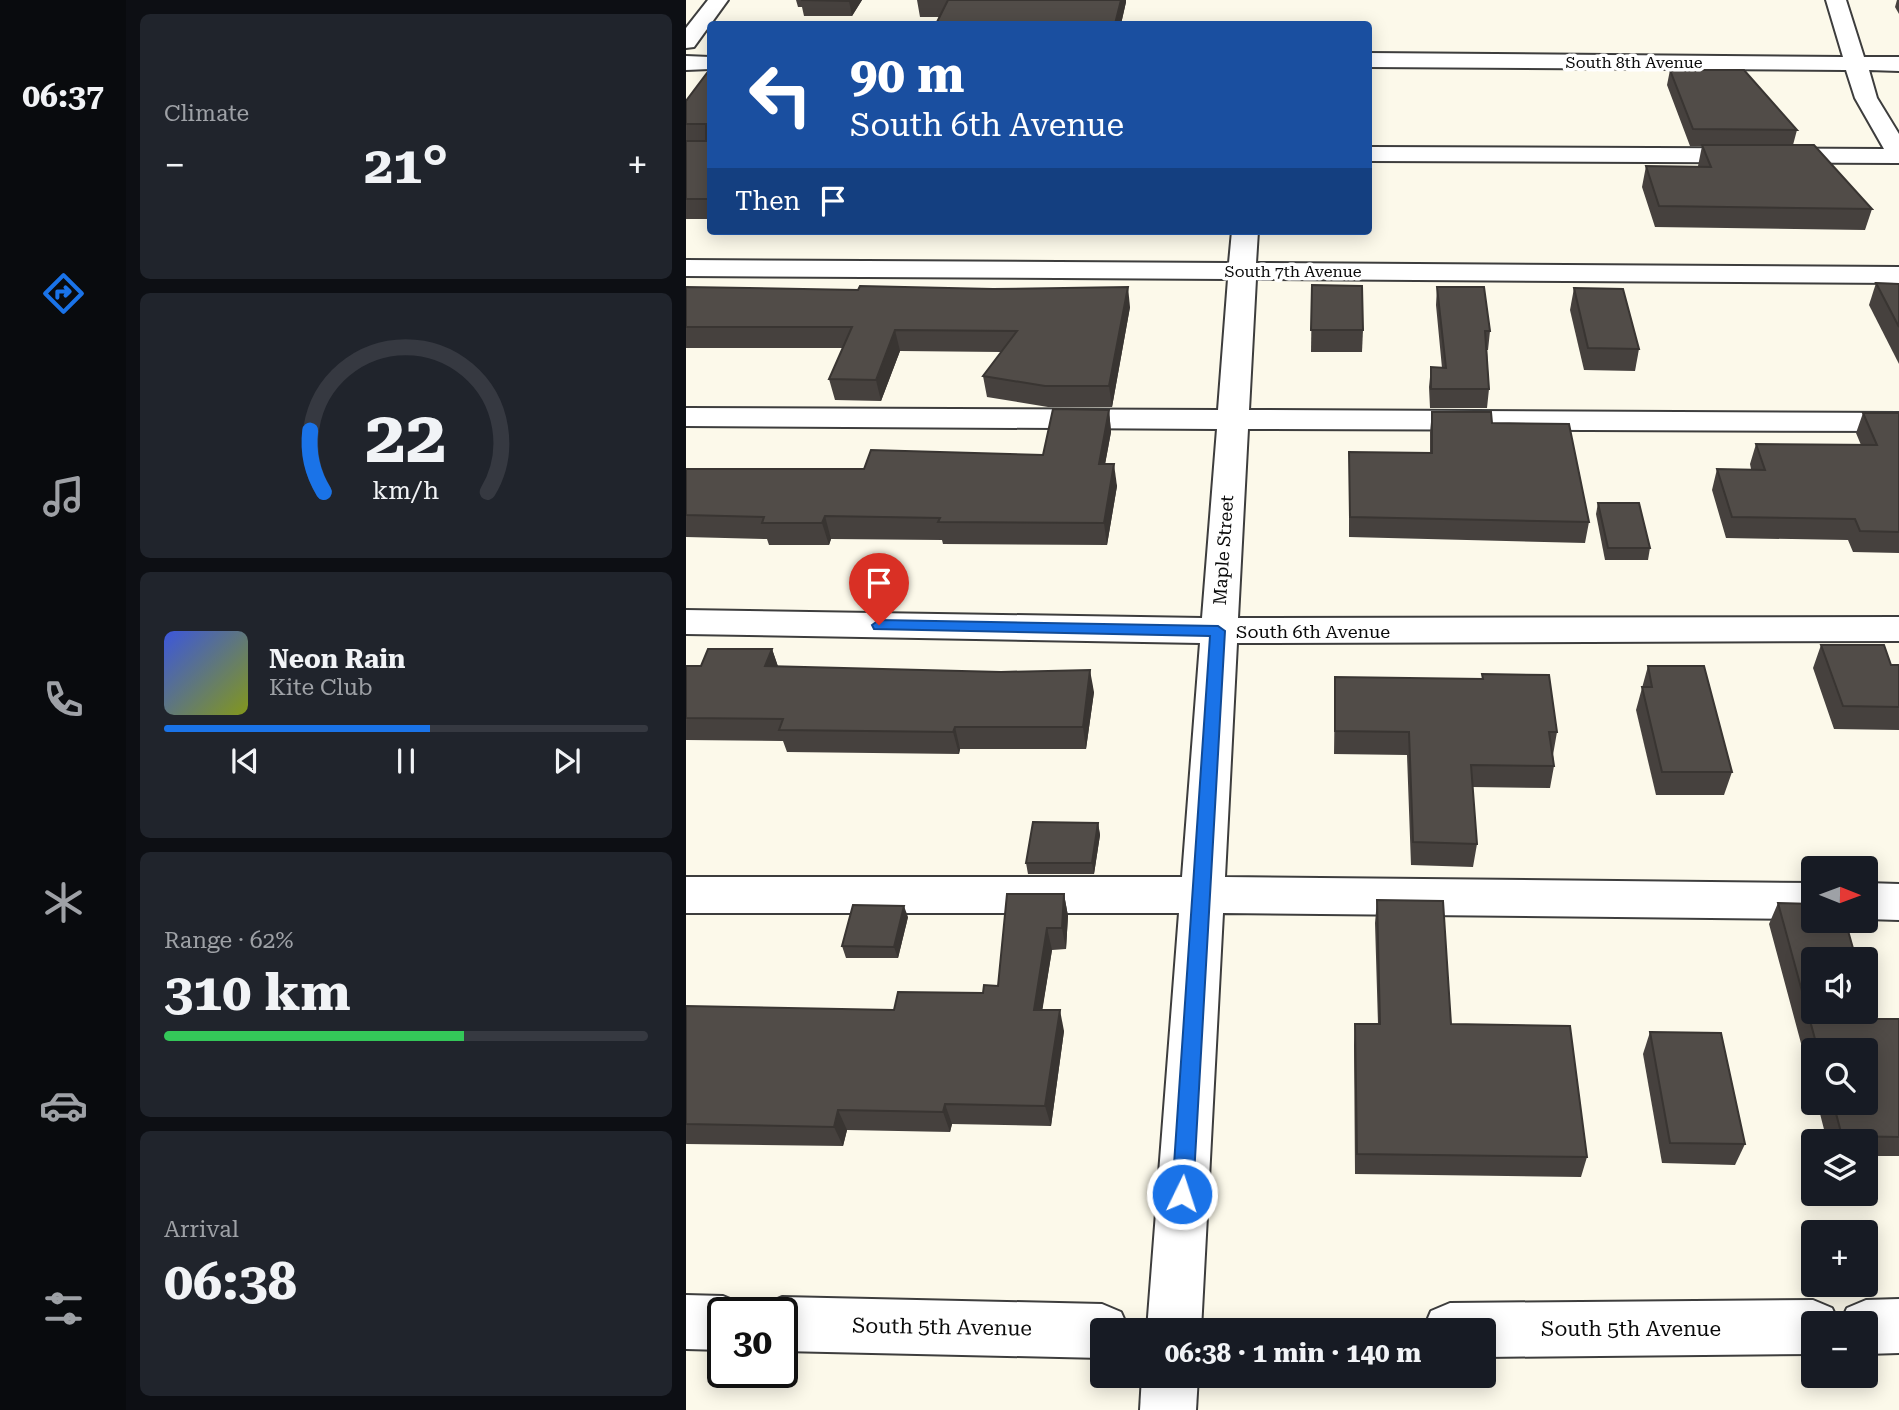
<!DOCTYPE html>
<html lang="en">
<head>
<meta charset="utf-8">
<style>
  :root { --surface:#171b24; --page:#20242c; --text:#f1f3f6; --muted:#9ea1a6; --line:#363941; --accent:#1a73e8 }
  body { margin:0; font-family:"Roboto Serif",serif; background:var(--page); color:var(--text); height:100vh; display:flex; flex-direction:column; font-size:26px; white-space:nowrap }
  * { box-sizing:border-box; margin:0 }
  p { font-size:23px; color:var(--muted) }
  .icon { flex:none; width:38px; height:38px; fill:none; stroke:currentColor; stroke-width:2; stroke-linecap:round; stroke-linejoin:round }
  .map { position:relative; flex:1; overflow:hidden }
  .panel { display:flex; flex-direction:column; gap:14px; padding:14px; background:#0d0f14; width:560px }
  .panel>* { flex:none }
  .guide { position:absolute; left:21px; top:21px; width:665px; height:214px; border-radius:7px; box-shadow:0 4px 18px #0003; background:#1a4fa0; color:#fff; overflow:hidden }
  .needle { width:46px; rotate:91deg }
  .buttons { position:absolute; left:1115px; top:856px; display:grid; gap:14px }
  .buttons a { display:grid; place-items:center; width:77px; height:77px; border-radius:7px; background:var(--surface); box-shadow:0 4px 18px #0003; font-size:35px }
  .speed { position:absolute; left:21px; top:1297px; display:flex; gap:14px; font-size:35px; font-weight:700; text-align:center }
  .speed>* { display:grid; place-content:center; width:91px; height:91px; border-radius:50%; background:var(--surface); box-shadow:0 4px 18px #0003; line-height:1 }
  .speed .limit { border:4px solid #111; border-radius:10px; background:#fff; color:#111 }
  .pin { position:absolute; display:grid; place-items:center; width:60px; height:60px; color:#fff; margin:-72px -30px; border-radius:50% 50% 50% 0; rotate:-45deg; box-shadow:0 0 7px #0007 }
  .pin .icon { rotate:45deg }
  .me { position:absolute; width:77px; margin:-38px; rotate:4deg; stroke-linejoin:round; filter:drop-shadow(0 0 5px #0008) }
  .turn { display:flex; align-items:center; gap:24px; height:147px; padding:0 28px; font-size:32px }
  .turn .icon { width:91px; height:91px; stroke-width:2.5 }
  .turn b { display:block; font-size:49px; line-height:60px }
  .then { display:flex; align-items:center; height:66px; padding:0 28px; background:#0003; gap:14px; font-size:26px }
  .big { font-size:52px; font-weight:700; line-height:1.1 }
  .panel .widget { flex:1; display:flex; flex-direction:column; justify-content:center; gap:10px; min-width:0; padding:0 24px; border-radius:10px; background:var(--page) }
  .panel .dial { align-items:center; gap:0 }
  .dial svg { height:182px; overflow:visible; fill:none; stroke:var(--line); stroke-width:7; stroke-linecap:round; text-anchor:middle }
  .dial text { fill:var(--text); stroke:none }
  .song { display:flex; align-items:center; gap:21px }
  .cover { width:84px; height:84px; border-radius:10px; background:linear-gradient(135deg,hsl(230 70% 55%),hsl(70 70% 35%)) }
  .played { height:7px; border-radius:4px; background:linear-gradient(90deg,var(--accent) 55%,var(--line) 55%) }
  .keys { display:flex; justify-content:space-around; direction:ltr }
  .heat { display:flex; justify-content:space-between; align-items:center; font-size:38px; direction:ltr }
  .charge { height:10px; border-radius:5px; background:linear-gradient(90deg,#34c759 62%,var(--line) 0) }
  .trip { position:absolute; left:404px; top:1318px; width:406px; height:70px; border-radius:7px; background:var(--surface); box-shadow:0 4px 18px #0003; font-weight:700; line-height:70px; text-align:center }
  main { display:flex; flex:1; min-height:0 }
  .dock { display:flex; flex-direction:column; width:126px; justify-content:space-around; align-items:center; background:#090b0e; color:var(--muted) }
  .dock .icon { width:49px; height:49px }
  .dock .selected { color:var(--accent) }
  .dock b { font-size:32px; color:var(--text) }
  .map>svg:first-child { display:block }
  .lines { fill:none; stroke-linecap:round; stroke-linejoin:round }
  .minor-casing { stroke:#3d3d3d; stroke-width:4 }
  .minor { fill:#fff; fill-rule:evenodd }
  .wall { fill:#46413e }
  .shaded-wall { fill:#393532 }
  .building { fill:#514c48; stroke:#393532; stroke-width:2 }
  .route { fill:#1a73e8; stroke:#114b97; stroke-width:2 }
  .labels { text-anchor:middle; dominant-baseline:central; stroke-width:7; stroke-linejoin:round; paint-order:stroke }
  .far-street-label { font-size:16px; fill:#0a0a0a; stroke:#fff }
  .street-label { font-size:18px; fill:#0a0a0a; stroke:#fff }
  .near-street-label { font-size:21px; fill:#0a0a0a; stroke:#fff }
</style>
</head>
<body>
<main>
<nav class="dock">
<b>06:37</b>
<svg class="icon selected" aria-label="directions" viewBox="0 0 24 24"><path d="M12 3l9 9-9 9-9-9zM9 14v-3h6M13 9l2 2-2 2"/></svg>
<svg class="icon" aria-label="music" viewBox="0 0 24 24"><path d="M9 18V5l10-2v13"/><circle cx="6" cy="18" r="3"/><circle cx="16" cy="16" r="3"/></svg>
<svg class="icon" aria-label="phone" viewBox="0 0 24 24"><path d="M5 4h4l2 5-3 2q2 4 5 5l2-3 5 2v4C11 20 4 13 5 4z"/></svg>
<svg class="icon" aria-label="climate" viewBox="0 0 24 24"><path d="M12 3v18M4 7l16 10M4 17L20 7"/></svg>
<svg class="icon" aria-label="car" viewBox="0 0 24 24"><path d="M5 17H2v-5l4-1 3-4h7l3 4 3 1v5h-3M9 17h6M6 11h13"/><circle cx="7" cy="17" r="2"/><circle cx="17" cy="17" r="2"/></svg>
<svg class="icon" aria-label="filters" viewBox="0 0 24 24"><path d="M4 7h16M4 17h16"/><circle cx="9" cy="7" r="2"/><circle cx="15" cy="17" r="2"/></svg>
</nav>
<section class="panel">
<div class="widget"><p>Climate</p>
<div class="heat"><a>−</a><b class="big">21°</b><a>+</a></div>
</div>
<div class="widget dial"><svg viewBox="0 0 100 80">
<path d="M14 69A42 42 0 1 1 86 69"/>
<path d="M14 69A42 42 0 0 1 8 42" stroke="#1a73e8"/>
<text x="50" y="56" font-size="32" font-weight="700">22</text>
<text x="50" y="72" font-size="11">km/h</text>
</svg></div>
<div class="widget">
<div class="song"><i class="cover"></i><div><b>Neon Rain</b><p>Kite Club</p></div></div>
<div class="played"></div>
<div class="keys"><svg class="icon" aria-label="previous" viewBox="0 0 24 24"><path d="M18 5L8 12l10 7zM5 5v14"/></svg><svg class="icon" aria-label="pause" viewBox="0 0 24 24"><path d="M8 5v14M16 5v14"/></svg><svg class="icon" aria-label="next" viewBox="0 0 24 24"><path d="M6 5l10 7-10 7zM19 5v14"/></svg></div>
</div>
<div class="widget"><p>Range · 62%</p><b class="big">310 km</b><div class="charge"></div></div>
<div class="widget"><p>Arrival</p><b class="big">06:38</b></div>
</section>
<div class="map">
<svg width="1213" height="1410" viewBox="0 0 1213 1410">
  <rect width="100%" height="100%" fill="#fcf9ea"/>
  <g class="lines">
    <defs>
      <g id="minor">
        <path d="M22,0H42L8,47L0,48V28Z"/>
        <path d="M1140,0H1160L1178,57H1213V71L1183,70L1191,98L1213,134V163L682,161V147L1198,149L1169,98L1160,70L682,67V53L1157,57Z"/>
        <path d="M0,56L24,57V69L0,70Z"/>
        <path d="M546,231H572L570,263L1213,267V283L570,279L563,410L1213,413V431L562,429L552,618L1213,617V641L551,643L539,877L1127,883V919L537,913L515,1330H461L493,913H0V877H496L514,643L0,634V610L516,618L531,429L0,426V408L532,410L542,279L0,276V260L543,263Z"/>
        <path d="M1180,883L1213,884V920L1180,919Z"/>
        <path d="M0,1295L37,1296L56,1304L60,1312H37V1350L0,1349Z"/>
        <path d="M96,1297L416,1304L435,1312L443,1330H416V1358L96,1351V1312H73L77,1305Z"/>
        <path d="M1213,1299V1353L1180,1354V1323H1154L1161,1308L1180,1300Z"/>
        <path d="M1127,1300L1146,1308L1153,1323H1127V1354L798,1357V1330H737L745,1311L764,1303Z"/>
        <path d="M456,1376H512L510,1410H454Z"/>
      </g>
    </defs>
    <use href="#minor" class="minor-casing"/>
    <use href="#minor" class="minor"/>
  </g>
  <g class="wall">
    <path d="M110,0H176L166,16H118L116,7H112Z"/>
    <path d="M231,0H440V2L435,24H250L253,17H234Z"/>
    <path d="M1211,0H1213V14L1209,7Z"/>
    <path d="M24,69V219H0V101Z"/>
    <path d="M984,70L1111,130L1107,145L1186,209L1179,230L969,227L956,187L960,166H1012L1016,146H1004L981,85Z"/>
    <path d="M1190,283L1213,284V364L1183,305Z"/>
    <path d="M626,285L677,330L676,352H625Z"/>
    <path d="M0,287L444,307L426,407H362L301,397L297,376L315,352L214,351L195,401L149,400L143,379L157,348H0Z"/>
    <path d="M751,287L804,331L802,350H801L803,389L801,408H744L743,387L745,367L756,368L750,305Z"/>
    <path d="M888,288L953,349L949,371L898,370L884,310Z"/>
    <path d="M423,410L425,432L419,464L431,486L421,545L257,544L256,540L145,539L143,545H83L81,539L0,537V469H178L357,455Z"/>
    <path d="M746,412L806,423L903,522L899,543L663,537V452L744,453V432Z"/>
    <path d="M1177,413H1213V553L1167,552L1162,540L1040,538L1026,490L1031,469H1065L1064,464L1070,444L1175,445L1170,433Z"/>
    <path d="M912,503L964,548L962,560H919L910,514Z"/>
    <path d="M1135,645L1205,665H1213V730L1148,729L1127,668Z"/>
    <path d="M86,649L92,667L408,692L400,749H274L273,754L101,752L97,741L0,740V666H15Z"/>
    <path d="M962,666L1046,772L1038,795H970L950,710Z"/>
    <path d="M796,674L871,732L867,755L868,766L864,788L786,787L791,844L787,867L725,865L721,755L648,754L649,677L796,679Z"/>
    <path d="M412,823L414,835L408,874H342L340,863Z"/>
    <path d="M378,894L382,916L380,949L366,950L356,1010L378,1031L365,1126L266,1124L264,1132L161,1130L157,1146L0,1144V1006L208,1010L297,993L312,986Z"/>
    <path d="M691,900L765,1024L901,1157L895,1177L669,1174L668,1045L669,1024H692L689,923Z"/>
    <path d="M1092,903L1189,1019H1213V1156H1180V1141H1141L1131,1102H1180V1050H1127V1088L1083,924Z"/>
    <path d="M222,917L212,958H160L156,946Z"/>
    <path d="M964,1032L1059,1144L1049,1165L976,1163L957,1054Z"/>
  </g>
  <g class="shaded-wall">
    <path d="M163,0H176L166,16L163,1Z"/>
    <path d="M435,0H440V2L435,24H429Z"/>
    <path d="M442,287L444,307L426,407L423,386Z"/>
    <path d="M209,330L214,351L195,401L190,380Z"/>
    <path d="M423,410L425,432L415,486L413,464Z"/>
    <path d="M428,464L431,486L421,545L418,523Z"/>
    <path d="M139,516L145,539L143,545L136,523Z"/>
    <path d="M86,649L94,672L79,666Z"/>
    <path d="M404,670L408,692L400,749L397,727Z"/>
    <path d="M269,727L274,749L273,754L267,732Z"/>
    <path d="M412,823L414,835L408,874L406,863Z"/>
    <path d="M378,894L382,916L380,949L376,928Z"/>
    <path d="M218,906L222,917L212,958L208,947Z"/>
    <path d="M361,928L366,950L353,1031L348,1010Z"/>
    <path d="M374,1010L378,1031L365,1126L359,1106Z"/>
    <path d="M259,1104L266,1124L264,1132L257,1112Z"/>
    <path d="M152,1110L161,1130L157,1146L148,1127Z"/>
  </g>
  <g class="building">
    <path d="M115,0H163V1Z"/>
    <path d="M262,0H435L429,24H250Z"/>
    <path d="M24,69V199H0V141H20V124H0V101Z"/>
    <path d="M984,70H1058L1111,130L1007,129Z"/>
    <path d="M1016,145H1128L1186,209L973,206L960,166L1025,167Z"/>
    <path d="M1190,283L1213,284V327Z"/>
    <path d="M626,285L676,286L677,330H625Z"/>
    <path d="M174,286L307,289L442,287L423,386H359L297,376L331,331L209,330L190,380L143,379L166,327H0V287L172,290Z"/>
    <path d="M751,287H798L804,331H799L803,389H745V367L760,368Z"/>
    <path d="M888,288L937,289L953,349L902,348Z"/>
    <path d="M367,409L423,410L413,464H428L418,523L252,522L254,518L139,516L136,523H76L78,517L0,515V469H178L185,450L357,455Z"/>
    <path d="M746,412H805L806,423L883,424L903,522L664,517L663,452L746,453Z"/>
    <path d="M1177,413H1213V532L1174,531L1169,519L1046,517L1031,469L1079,470L1070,444L1191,445Z"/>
    <path d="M912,503H953L964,548H922Z"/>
    <path d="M1135,645H1198L1205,665H1213V707L1157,706Z"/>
    <path d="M22,649H86L79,666L315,672L404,670L397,727H269L267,732L93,730L97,719L0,718V666H15Z"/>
    <path d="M962,666H1018L1046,772H976L956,687H966Z"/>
    <path d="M796,674L863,675L871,732H863L868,766L785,765L791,844L727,842L723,732L649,731V677L797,679Z"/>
    <path d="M347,822L412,823L406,863H340Z"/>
    <path d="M321,894H378L376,928H361L348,1010H374L359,1106L259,1104L257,1112L152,1110L148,1127L0,1124V1006L208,1010L212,992L297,993L298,985L312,986Z"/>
    <path d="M691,900L757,901L765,1024L884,1026L901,1157L671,1154L669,1024H694Z"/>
    <path d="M1092,903L1127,904V920H1159L1170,959H1127V1012H1180V989L1189,1019H1213V1137L1156,1136L1147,1102H1180V1050H1132Z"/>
    <path d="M167,905L218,906L208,947L156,946Z"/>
    <path d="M964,1032L1035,1033L1059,1144L984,1143Z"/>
  </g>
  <path class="route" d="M193,620L532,626L539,631L507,1194L504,1202L496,1204L489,1202L486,1194L524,636L188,629L186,625Z"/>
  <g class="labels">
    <g class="far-street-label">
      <text x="948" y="62">South 8th Avenue</text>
      <text x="607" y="271">South 7th Avenue</text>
    </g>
    <g class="street-label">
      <text transform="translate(537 550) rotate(-86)">Maple Street</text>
      <text x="627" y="631">South 6th Avenue</text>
    </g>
    <g class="near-street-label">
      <text transform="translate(256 1327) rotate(1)">South 5th Avenue</text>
      <text x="945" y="1329">South 5th Avenue</text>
    </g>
  </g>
</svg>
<div class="buttons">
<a><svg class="needle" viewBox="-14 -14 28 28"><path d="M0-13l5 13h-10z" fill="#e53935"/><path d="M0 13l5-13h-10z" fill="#9ea1a6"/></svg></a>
<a><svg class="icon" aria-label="sound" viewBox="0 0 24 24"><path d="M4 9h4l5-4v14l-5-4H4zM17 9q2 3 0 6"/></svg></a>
<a><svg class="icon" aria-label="search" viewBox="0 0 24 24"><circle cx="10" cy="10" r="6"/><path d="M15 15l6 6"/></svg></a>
<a><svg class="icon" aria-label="layers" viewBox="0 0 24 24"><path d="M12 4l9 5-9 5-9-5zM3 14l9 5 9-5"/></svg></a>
<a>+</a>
<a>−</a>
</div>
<div class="speed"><div class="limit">30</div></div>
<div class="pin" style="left:193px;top:625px;background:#d93025"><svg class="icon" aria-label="arrive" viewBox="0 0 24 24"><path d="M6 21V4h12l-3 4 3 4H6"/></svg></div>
<svg class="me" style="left:496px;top:1194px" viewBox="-20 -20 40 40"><circle r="17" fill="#1a73e8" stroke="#fff" stroke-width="3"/><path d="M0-11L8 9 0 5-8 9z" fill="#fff"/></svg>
<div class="trip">06:38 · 1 min · 140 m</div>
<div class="guide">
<div class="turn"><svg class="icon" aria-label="left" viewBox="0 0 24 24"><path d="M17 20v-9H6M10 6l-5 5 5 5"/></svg><div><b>90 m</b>South 6th Avenue</div></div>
<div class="then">Then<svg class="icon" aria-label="arrive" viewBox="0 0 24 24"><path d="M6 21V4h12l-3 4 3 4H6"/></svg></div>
</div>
</div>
</main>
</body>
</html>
